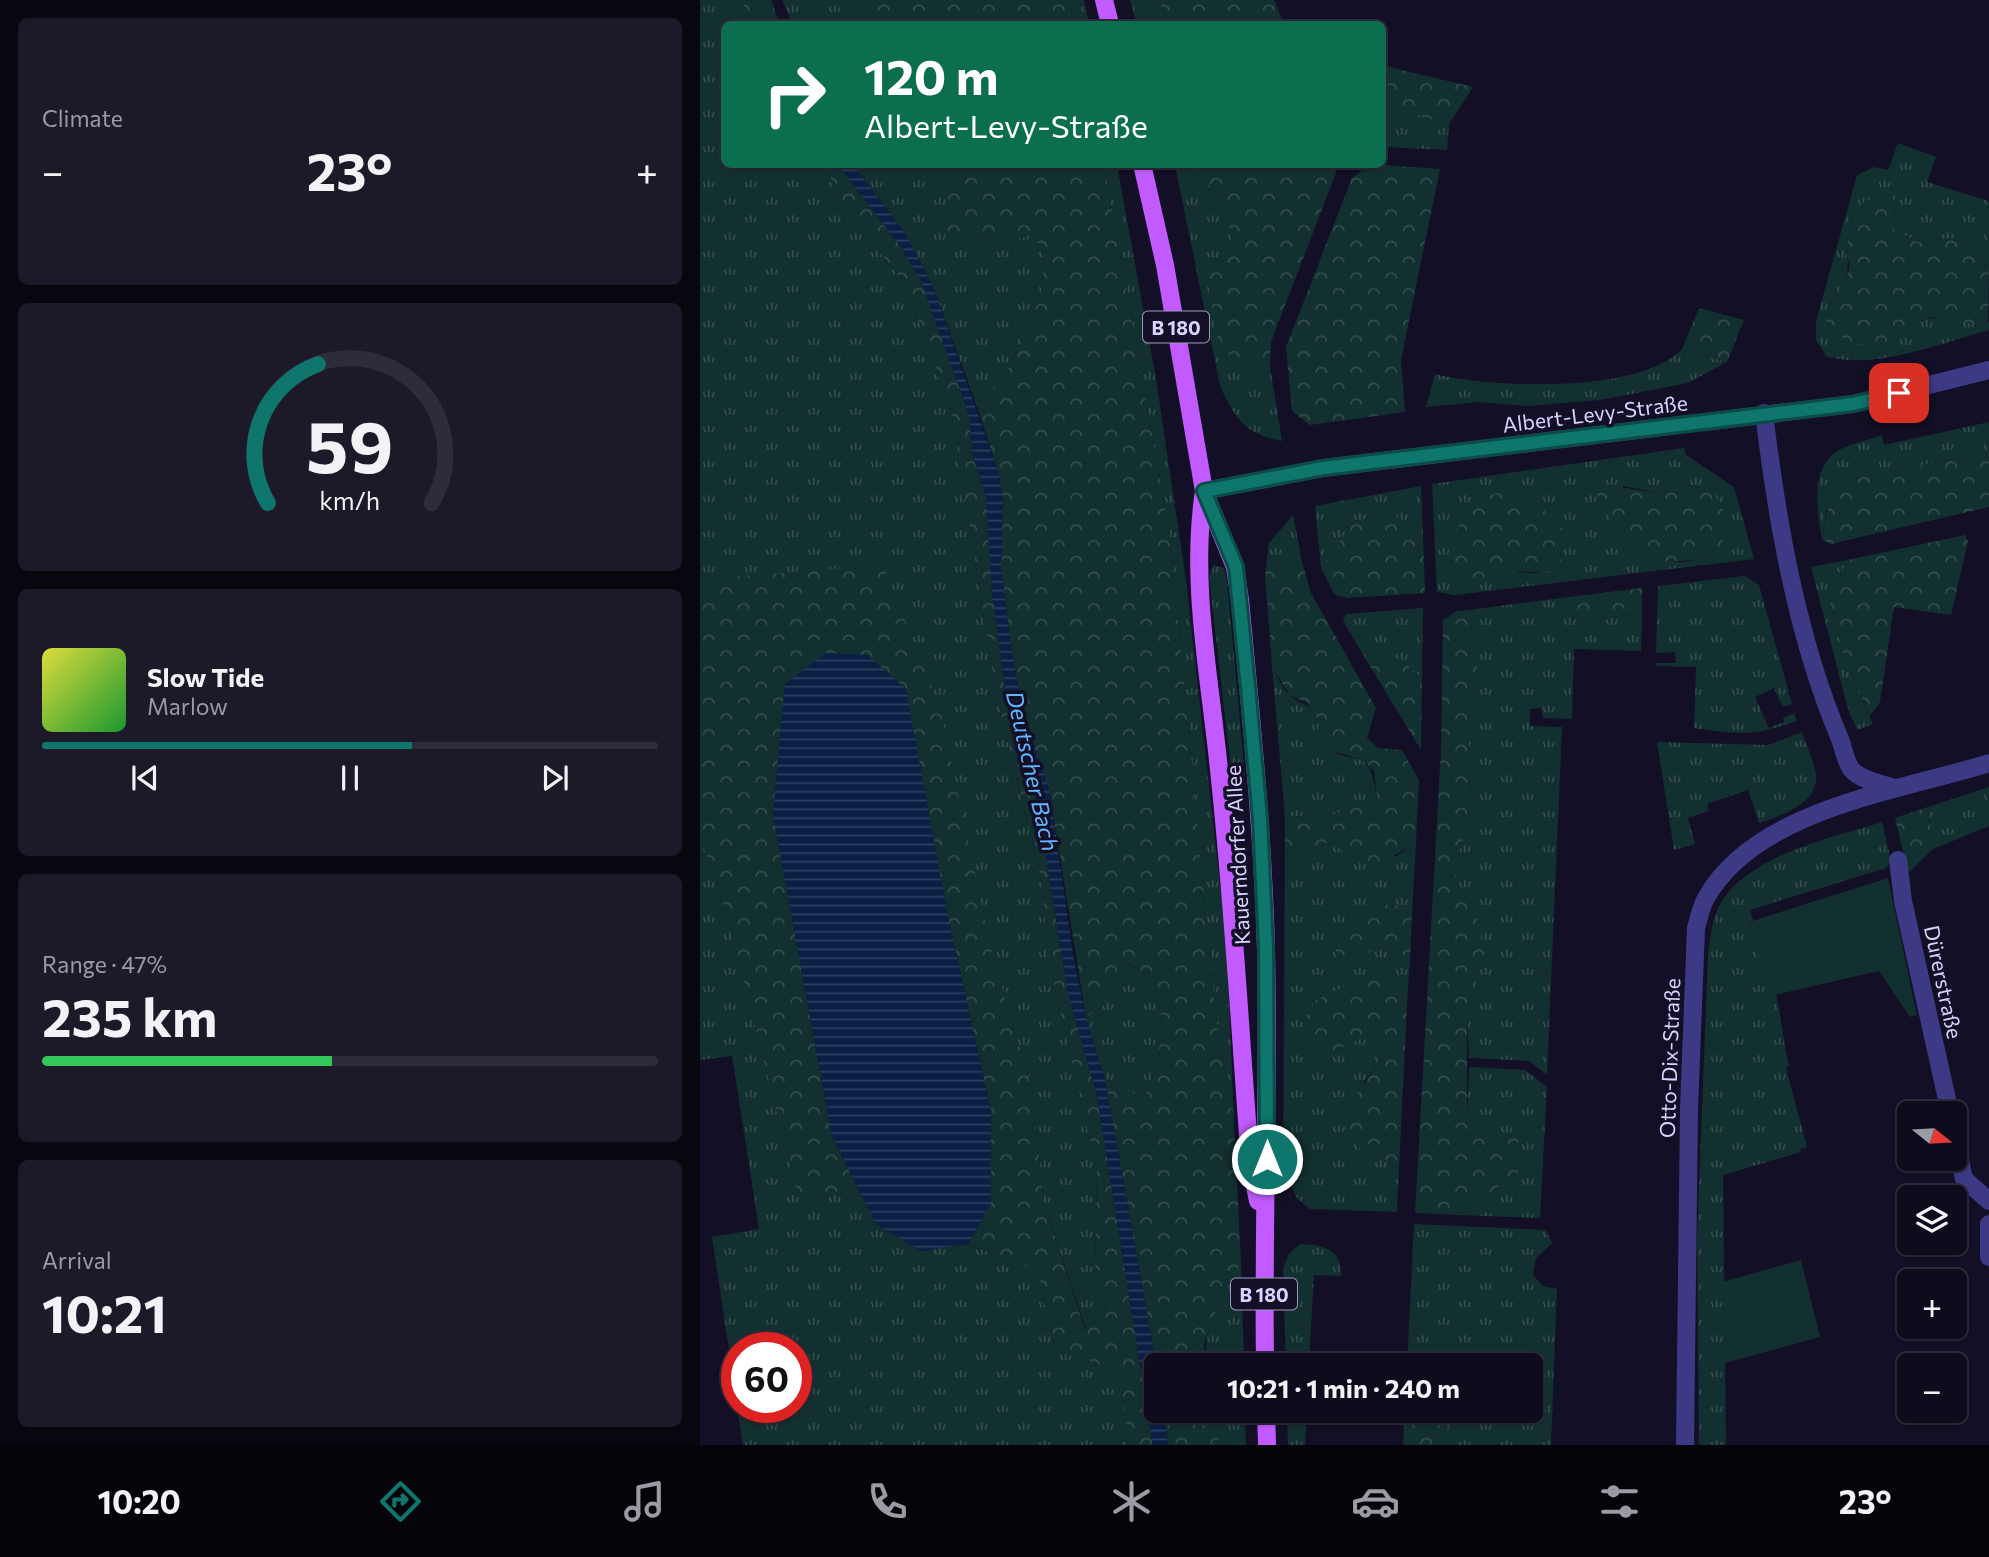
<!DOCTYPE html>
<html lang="en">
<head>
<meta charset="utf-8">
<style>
  :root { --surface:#0e0b1c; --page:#1c1929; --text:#f1f3f6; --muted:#9b9ba3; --line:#2e2b3b; --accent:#0f766e }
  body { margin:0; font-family:Commissioner,sans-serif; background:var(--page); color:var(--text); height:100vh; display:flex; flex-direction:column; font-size:26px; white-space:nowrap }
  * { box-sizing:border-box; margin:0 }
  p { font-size:23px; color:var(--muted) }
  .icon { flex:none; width:38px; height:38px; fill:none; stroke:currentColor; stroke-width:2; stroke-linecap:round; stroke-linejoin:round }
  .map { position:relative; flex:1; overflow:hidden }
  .drawer { display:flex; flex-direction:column; gap:18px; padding:18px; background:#08060f; width:700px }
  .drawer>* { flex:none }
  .guide { position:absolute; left:21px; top:21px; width:665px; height:147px; border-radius:10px; box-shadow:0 2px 5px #0004,0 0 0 2px var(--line); background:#0b6e4f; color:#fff; overflow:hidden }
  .needle { width:46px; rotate:108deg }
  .tools { position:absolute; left:1197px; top:1101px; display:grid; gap:14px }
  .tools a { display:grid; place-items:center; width:70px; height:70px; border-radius:10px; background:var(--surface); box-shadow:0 2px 5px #0004,0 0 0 2px var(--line); font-size:35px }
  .speed { position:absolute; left:21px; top:1332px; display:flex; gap:14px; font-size:35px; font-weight:700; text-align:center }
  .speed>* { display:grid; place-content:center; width:91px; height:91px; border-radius:50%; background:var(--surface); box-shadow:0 2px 5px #0004,0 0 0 2px var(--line); line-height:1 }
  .speed .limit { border:10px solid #d22; background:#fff; color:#111 }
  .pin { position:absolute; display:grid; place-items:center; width:60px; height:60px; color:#fff; margin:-30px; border-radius:14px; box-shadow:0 4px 10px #0006 }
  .me { position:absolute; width:77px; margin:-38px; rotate:0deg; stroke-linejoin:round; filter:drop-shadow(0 0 5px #0008) }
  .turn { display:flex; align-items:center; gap:24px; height:147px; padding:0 28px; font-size:32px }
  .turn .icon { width:91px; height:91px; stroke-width:2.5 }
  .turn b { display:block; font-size:49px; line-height:60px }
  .big { font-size:52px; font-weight:700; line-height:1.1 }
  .drawer .tile { flex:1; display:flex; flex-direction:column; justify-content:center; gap:10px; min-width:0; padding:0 24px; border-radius:10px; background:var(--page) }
  .drawer .dial { align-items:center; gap:0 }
  .dial svg { height:182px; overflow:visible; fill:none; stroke:var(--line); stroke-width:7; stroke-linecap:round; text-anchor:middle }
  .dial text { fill:var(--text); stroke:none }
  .song { display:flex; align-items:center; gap:21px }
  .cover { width:84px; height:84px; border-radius:10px; background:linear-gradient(135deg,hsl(60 70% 55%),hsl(130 70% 35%)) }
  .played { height:7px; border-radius:4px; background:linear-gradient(90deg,var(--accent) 60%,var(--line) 60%) }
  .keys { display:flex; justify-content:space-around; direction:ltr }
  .heat { display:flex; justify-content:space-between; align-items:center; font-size:38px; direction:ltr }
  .charge { height:10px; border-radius:5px; background:linear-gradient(90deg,#34c759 47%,var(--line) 0) }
  .trip { position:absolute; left:444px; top:1353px; width:399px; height:70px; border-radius:10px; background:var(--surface); box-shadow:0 2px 5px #0004,0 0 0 2px var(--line); font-weight:700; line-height:70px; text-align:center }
  .tab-bar { display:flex; height:112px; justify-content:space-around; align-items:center; background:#06040b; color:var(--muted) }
  .tab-bar .icon { width:49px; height:49px }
  .tab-bar .current { color:var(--accent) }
  .tab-bar b { font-size:32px; color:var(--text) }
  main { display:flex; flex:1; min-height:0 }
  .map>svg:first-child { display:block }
  .grass { fill:url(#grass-tufts); fill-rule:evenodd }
  .forest { fill:url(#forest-crowns) }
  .garden { fill:#12302f }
  .water { fill:url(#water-rules) }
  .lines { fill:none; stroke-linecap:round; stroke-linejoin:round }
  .street { stroke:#3d3a85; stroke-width:18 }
  .primary { stroke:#c25bff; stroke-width:18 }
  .route-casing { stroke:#0a4d48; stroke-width:18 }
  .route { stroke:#0f766e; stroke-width:12 }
  .labels { text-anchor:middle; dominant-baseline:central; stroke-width:7; stroke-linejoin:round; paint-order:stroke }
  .shield { fill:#130f26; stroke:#9e99be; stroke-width:2 }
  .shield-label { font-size:19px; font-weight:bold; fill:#d9d4ff }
  .street-label { font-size:21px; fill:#d9d4ff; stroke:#130f26 }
  .water-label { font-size:23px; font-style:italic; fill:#62b6ff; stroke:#130f26 }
</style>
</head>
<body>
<main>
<section class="drawer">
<div class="tile"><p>Climate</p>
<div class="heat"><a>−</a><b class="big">23°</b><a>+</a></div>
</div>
<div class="tile dial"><svg viewBox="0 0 100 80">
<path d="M14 69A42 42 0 1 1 86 69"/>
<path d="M14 69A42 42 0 0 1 36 8" stroke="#0f766e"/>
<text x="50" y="56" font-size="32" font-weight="700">59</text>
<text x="50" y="72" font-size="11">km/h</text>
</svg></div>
<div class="tile">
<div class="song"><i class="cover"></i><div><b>Slow Tide</b><p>Marlow</p></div></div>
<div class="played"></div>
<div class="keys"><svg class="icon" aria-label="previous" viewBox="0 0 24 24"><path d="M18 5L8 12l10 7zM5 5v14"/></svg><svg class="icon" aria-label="pause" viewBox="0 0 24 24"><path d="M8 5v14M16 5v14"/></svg><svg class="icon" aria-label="next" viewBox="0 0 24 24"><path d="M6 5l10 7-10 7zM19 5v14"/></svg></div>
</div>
<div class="tile"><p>Range · 47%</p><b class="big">235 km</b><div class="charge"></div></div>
<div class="tile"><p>Arrival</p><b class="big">10:21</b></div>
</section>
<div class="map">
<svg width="1289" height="1445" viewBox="0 0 1289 1445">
  <defs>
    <pattern id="grass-tufts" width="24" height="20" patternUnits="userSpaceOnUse" patternTransform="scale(1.75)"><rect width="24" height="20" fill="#12302f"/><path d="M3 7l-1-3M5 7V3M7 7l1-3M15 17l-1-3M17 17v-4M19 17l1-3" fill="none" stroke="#344d4e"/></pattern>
    <pattern id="forest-crowns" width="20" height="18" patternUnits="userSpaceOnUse" patternTransform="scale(1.75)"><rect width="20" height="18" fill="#12302f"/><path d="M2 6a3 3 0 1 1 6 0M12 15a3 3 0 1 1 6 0" fill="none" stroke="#344d4e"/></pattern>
    <pattern id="water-rules" width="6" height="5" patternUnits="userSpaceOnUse" patternTransform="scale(1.75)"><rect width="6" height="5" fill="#0a1f44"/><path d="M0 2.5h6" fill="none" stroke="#2d3f60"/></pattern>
  </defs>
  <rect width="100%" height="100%" fill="#130f26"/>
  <g class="grass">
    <path d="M0,0H41L53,24H24V164L124,165L146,210L206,285L251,411L296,693L341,880L350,968L397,1170L395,1269L404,1290L406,1315L386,1330L344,1203L332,1089L293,957L0,575Z"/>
    <path d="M82,0H154L172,24H92Z"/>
    <path d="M369,0H384L389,24H374Z"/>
    <path d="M430,0H458L470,24H437Z"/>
    <path d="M687,104L749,124L747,150L683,147L682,105Z"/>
    <path d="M1198,143L1236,157L1227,182L1289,201V275L1281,259L1280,250L1251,238L1218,242L1194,230L1195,194L1146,250C1151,271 1145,288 1130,304L1194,340C1202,334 1211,323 1220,319C1230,315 1273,323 1287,323L1289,321V330C1241,343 1173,371 1126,356L1116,339V321L1157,175L1174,167L1188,170Z"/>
    <path d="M153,165H248L249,239L316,240L333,233L345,256L341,292L330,325L304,377L276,404L234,289L205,233Z"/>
    <path d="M404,165H417L456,379L486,580L527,947L534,1123L515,1011L470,535Z"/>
    <path d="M475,165H487L489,171L523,196L532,238L506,273L544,361L570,366L582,441C546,434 535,420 520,386Z"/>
    <path d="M982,349L1027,362L988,383L900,400L828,406L778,402L726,407L735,374C792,388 940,394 982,349Z"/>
    <path d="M1289,422V452L1153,479L1126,510L1122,540C1118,514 1109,471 1136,452C1148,444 1168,440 1182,435L1184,445Z"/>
    <path d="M984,448L986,455L1034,487L1054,559L755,595L737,592L732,484ZM981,484C1011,490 1018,493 1029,523C1026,531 1024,542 1018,548C995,571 943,564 929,535C923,522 924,500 923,486L959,493ZM864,531L860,556L863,566L838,573L812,572Z"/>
    <path d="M721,486L723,535L694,515L654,521L621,568L615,506Z"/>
    <path d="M593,515L602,562L584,561L566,568L569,543Z"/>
    <path d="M1147,560L1129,601L1144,657L1173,724L1157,730L1148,709L1111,567Z"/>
    <path d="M514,565L524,568L527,580L545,776L532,777L509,577Z"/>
    <path d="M1045,576L1059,585L1092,704L1083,707L1074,688L1055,697L1069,728L1084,722L1083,718L1094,713L1097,721C1054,736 1039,735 994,728L996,667L956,666V663H976L975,652L956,653L958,586Z"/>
    <path d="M860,598L874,619L942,615L941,651L874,649L872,719L843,718L841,708L830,709V726L862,727L847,1075L829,1061L769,1058L767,1013L773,987L756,879L759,851L771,822L770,752L766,729L778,670L769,651L772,630L769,610Z"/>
    <path d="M723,608L722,678C703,661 692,651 668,663L643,621L646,614Z"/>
    <path d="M572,666C577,674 581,688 588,694C598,704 610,702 616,717C620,726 617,736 624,743C653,773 669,737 677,799L634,814L585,817Z"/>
    <path d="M1102,732C1106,745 1115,762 1116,776C1118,804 1080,816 1059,823L1048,790L1007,804L1009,811L988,818L995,844L974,850L957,742L1068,745Z"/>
    <path d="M1289,787V826L1233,849L1228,807Z"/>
    <path d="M1182,822L1191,861L1186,868L1050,910L1053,920L1049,922L1071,996L1076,995C1082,1018 1083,1043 1089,1066L1086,1068L1107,1147L1100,1149L1101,1152L1023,1175L1026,1445H999L997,1241L1008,953C1010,942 1011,928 1015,916C1035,857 1129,839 1182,822Z"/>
    <path d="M0,837L27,915L97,1192L162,1196L177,1225L221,1251L268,1244L337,1270L355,1350L420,1371L428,1445H43L37,1407H96V1348H37V1403L12,1237L59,1229L32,1056L0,1060Z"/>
    <path d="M716,841L712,915L698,906L681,904L656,926L643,925L662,959L677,946L693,949L710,961L708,987H693L686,981L649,1042L669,1035L680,1046L679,1062L664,1082L659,1148L699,1167L697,1212L610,1209L597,1198L583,1171L585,850C600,858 613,851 626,843L637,845L650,857L697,856Z"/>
    <path d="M425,963L444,972L463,1020L457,1063L444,1099L405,1079L386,1018L405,1004L415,977Z"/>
    <path d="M769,1067L825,1070L847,1087L840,1218L758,1215L818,1173V1139L767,1121Z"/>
    <path d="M714,1224L846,1230L852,1243L836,1258L833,1275L843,1286L857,1289L851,1445H734L737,1434L770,1415L772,1411L831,1410V1365H707Z"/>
    <path d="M600,1244C623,1245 642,1248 641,1276L614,1275L609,1365H586L583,1268L589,1254Z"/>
    <path d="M541,1262L544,1365H507C501,1327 523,1294 541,1262Z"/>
    <path d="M514,1411H545L546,1445H519Z"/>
    <path d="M587,1411H607L605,1445H588Z"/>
  </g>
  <g class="forest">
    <path d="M41,0H71L80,24H53Z"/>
    <path d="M154,0H369L374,24H172Z"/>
    <path d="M458,0H574L584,24H470Z"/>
    <path d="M683,67L685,66L773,87L749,124L683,105Z"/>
    <path d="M670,164L740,169L701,360L705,412L610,425L592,411L586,347L652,178Z"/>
    <path d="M124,165H138L201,247L222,283L269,415L273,456L286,496L292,592L305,689L336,795L368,993L397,1096L453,1445H428L420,1371L355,1350L337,1270L268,1244L291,1203V1111L249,922L206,689L126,653L85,685L73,814L132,1137L162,1196L97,1192L27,915L0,837V575L3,579L183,565L239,705L293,957L332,1089L344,1203L385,1330L406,1315L404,1290L395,1270L397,1170L350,968L341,880L296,693L251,411L206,285L146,210Z"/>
    <path d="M248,165H404L470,535L515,1011L534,1123L541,1262L519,1303L504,1344L507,1365H457V1369L405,1079L444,1099L457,1063L463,1020L444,972L426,963L415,977L405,1004L386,1018L349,789L324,714L312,655L301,569L303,500L299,474L276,404L304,377L330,325L341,292L345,256L333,234L316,240L248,239Z"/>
    <path d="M487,165H636V173L571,342L570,366L544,361L520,351L506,273L532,238L523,196L489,171Z"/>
    <path d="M1190,187L1195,194L1194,230L1218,242L1251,238L1280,250L1281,259L1289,275L1288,323C1275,323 1262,324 1250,322C1243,320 1236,317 1229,317C1213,319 1207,335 1193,340C1167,351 1136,342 1124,317C1132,300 1144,288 1149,269C1150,262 1146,255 1147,248C1151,221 1161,191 1190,187Z"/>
    <path d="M999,308L1044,320L1027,362L982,349Z"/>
    <path d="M1289,452V507L1131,544L1122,540C1126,512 1127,494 1153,479Z"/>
    <path d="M981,484C1012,490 1018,493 1029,523L1021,546L1010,554L996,560L964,562L945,555L898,505L897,494L911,486L959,493Z"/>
    <path d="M805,490C831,498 847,510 864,531L860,556L863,566L857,572C843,573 828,571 814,572C797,574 785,586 767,579C730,565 758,521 776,504C783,497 796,494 805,490Z"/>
    <path d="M694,515L723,535L725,593L648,598L635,595L621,568L654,521Z"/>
    <path d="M1265,535L1268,542L1251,615L1194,607L1180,702L1170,716L1144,657L1129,601L1147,560Z"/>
    <path d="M584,561L602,562L611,593L676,708L667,738L678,748L702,750L719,780L716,841C698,855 671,872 649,857C640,850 638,845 626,843C613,851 600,858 585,850V817L634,814L677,799L674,771L664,761L631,750L620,740L617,718L607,703L589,695L572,666L565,576L566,568Z"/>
    <path d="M942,588V615L874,619L860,598Z"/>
    <path d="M769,610L772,630L769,651L779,670L766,729L770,752L771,822L759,851L756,879L776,915L785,953L767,1013V1120L818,1139V1173L758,1215L715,1213L741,750L743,620L757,611Z"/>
    <path d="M683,656L700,659L722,678L721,750L668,663Z"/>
    <path d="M1228,807L1233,849L1208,873L1195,818Z"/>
    <path d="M681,904L698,906L712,915L710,961L693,949L677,946L662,959L651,963L636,957V943L643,925C659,926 663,922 669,907Z"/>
    <path d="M680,968L693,987H708L699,1167L659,1148L646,1132L650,1105L679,1062L680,1046L669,1035L625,1055L609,1043L603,1022L615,1001Z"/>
    <path d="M464,1411H514L519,1445H468Z"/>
    <path d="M705,1411V1410L772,1411L770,1415L737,1434L734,1445H703Z"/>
  </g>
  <g class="garden">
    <path d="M1188,878L1217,1015L1210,1017L1179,971L1070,996L1049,922Z"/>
    <path d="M1101,1260L1120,1337L1025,1363L1022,1282Z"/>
  </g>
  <g class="water">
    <path d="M138,165H153L205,233L234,289L299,474L303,500L301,569L312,655L324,714L349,789L374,959L386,1018L405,1079L457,1369V1410L464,1411L468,1445H453L397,1096L368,993L336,795L305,689L292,592L286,496L273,456L269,415L222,283L201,247Z"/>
    <path d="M126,653L167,655L206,689L249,922L291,1111V1203L268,1244L221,1251L177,1225L132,1137L73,814L85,684Z"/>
  </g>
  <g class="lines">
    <g class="street">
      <path d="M1064,413C1077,521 1097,638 1140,739C1143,747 1146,762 1151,769C1160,780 1182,784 1195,788"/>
      <path d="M504,491L623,468L1153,404L1289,370"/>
      <path d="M1198,860L1203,901L1250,1113"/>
      <path d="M1255,1136L1264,1179L1289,1201"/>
      <path d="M1289,1224V1257"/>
      <path d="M985,1445L989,1109L996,928C999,918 1001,907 1006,898C1056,809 1200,791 1289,763"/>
    </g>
    <g class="primary">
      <path d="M404,0L410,24"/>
      <path d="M442,164L465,265L504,491L535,567L540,600C551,716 563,833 566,950C569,1088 563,1227 565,1365"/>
      <path d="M504,491C490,584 510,677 519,770C533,900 540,1031 550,1161L558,1201"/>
      <path d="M566,1410L567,1445"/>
    </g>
  </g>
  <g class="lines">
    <defs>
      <path id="route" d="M567,1159L566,948L560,819L548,687L536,567L504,491L623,468L1153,404L1199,393"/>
    </defs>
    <use href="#route" class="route-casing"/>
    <use href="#route" class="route"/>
  </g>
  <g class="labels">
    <g class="shield">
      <rect x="443" y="311.5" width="66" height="31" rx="5"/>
      <rect x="531" y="1278.5" width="66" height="31" rx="5"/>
    </g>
    <g class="shield-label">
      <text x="476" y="327">B 180</text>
      <text x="564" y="1294">B 180</text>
    </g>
    <g class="street-label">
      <text transform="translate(895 413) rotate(-7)">Albert-Levy-Straße</text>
      <text transform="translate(537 855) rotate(-93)">Kauerndorfer Allee</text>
      <text transform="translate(1244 982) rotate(78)">Dürerstraße</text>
      <text transform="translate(969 1058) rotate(-88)">Otto-Dix-Straße</text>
    </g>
    <g class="water-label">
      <text transform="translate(333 771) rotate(77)">Deutscher Bach</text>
    </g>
  </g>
</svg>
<div class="tools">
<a><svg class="needle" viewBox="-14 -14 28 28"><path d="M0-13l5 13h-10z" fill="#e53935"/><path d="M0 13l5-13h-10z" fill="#9b9ba3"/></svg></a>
<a><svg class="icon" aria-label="layers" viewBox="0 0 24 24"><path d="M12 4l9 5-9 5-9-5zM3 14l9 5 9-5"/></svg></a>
<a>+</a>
<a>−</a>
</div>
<div class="speed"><div class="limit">60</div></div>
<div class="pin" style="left:1199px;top:393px;background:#d93025"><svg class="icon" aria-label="arrive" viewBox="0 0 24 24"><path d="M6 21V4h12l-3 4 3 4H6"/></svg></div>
<svg class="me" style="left:567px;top:1159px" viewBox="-20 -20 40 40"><circle r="17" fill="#0f766e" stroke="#fff" stroke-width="3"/><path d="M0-11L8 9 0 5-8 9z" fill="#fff"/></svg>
<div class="trip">10:21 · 1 min · 240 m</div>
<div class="guide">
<div class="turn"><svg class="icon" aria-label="right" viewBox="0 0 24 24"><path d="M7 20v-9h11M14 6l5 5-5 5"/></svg><div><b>120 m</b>Albert-Levy-Straße</div></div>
</div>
</div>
</main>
<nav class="tab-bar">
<b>10:20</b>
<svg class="icon current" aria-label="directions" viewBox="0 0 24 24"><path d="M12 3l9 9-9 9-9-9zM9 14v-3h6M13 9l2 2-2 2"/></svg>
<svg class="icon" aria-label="music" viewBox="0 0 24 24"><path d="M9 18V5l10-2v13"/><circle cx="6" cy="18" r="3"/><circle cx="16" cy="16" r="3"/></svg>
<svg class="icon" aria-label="phone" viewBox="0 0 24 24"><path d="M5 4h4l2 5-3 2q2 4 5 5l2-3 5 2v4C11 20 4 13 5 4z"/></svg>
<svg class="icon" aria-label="climate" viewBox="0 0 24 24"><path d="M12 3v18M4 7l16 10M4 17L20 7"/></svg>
<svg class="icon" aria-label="car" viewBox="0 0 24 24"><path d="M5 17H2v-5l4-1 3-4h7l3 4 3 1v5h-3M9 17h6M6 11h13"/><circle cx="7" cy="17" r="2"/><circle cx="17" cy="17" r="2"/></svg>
<svg class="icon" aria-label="filters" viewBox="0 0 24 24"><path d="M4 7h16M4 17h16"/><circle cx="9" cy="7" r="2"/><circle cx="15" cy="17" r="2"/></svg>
<b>23°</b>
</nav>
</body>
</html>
